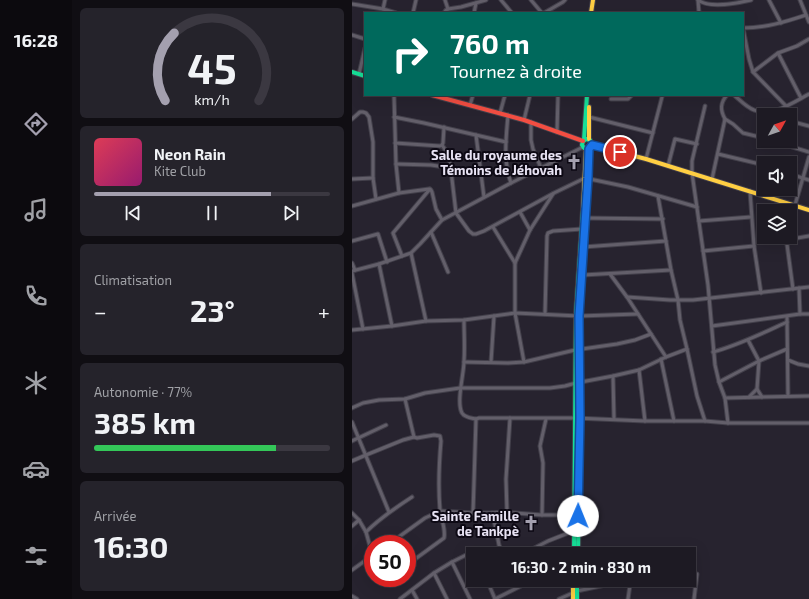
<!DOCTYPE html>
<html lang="fr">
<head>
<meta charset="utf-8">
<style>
  :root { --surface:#1d1a23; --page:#25232b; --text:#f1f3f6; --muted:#a0a1a6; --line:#3b3841; --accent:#a4a0af }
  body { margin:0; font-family:"Exo 2",sans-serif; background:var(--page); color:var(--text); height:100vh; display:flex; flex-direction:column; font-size:15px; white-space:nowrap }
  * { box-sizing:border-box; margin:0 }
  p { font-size:13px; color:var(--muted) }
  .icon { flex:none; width:22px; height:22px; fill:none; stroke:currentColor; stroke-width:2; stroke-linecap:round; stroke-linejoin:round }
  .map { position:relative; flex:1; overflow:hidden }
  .drawer { display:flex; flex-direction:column; gap:8px; padding:8px; background:#100e13; width:280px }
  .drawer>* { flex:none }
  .banner { position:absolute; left:12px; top:12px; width:380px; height:84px; border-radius:0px; box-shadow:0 4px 16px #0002,0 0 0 1px var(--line); background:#00695c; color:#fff; overflow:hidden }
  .needle { width:26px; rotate:50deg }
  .tools { position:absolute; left:405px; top:108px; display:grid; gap:8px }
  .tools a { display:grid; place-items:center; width:40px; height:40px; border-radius:0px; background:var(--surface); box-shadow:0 4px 16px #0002,0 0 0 1px var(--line); font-size:20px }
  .speed { position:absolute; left:12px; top:535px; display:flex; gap:8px; font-size:20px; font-weight:700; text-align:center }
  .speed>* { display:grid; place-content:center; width:52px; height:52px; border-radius:50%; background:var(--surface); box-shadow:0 4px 16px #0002,0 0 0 1px var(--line); line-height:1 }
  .speed .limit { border:6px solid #d22; background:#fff; color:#111 }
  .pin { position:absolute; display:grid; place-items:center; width:34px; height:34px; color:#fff; margin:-17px; border:2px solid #fff; border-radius:50%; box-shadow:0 1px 4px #0007 }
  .me { position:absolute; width:44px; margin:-22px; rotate:1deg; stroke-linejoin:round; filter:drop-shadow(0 0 3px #0008) }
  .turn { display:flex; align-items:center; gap:14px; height:84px; padding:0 20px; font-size:18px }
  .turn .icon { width:52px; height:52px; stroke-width:2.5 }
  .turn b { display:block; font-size:28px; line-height:34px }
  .big { font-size:30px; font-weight:700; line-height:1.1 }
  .drawer .widget { flex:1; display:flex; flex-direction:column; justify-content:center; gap:6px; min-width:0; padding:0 14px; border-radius:6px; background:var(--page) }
  .drawer .dial { align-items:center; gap:0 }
  .dial svg { height:104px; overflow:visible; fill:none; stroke:var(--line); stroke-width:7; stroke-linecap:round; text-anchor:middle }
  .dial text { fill:var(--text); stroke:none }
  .song { display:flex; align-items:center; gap:12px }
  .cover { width:48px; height:48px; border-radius:6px; background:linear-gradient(135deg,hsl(350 70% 55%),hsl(320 70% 35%)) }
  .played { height:4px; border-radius:2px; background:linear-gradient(90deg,var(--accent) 75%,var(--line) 75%) }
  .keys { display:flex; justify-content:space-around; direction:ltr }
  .heat { display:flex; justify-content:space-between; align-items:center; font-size:22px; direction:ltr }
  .charge { height:6px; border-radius:3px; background:linear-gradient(90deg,#34c759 77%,var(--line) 0) }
  .trip { position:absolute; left:114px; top:547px; width:230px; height:40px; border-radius:0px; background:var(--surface); box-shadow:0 4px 16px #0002,0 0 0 1px var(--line); font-weight:700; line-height:40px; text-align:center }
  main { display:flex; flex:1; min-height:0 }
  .menu { display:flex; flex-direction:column; width:72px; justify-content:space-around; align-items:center; background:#0c0a0e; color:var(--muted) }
  .menu .icon { width:28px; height:28px }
  .menu .on { color:var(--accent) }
  .menu b { font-size:18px; color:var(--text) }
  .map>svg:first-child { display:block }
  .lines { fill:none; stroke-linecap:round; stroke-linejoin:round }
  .street-casing { stroke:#43404b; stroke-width:5 }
  .fast-casing { stroke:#43404b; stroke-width:6 }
  .slow-casing { stroke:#43404b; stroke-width:6 }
  .jam-casing { stroke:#43404b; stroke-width:6 }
  .street { stroke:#635f6a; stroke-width:3 }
  .fast { stroke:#16e098; stroke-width:4 }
  .slow { stroke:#ffcf43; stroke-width:4 }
  .jam { stroke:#f24e42; stroke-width:4 }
  .route-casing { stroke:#114b97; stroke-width:10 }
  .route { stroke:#1a73e8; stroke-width:7 }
  .labels { text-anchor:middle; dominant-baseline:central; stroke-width:4; stroke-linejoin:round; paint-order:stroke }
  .poi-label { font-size:13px; font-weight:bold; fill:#e8e3f4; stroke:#0d0914; text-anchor:end }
</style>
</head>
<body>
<main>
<nav class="menu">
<b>16:28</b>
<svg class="icon on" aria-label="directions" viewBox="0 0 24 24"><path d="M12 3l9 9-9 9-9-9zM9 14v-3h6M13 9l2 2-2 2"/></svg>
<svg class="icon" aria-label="music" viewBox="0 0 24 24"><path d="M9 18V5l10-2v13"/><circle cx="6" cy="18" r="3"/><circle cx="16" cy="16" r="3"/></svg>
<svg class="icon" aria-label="phone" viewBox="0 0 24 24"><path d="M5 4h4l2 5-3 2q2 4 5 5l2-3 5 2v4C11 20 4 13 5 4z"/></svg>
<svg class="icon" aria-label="climate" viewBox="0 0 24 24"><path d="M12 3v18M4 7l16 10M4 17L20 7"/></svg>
<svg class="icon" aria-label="car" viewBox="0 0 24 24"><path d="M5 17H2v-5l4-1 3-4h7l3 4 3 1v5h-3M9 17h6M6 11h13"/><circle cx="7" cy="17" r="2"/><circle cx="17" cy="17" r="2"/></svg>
<svg class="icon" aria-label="filters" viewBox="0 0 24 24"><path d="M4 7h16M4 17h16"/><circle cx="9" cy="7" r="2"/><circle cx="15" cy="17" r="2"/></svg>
</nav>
<section class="drawer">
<div class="widget dial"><svg viewBox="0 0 100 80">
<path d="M14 69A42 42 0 1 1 86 69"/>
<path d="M14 69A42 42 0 0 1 21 17" stroke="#a4a0af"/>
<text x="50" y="56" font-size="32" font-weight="700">45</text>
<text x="50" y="72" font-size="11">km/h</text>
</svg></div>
<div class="widget">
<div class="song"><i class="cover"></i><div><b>Neon Rain</b><p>Kite Club</p></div></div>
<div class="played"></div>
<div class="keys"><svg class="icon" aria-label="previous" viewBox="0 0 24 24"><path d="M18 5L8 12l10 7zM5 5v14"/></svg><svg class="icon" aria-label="pause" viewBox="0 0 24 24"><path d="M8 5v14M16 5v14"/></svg><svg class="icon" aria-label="next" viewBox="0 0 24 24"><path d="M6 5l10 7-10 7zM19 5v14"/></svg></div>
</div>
<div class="widget"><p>Climatisation</p>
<div class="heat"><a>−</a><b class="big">23°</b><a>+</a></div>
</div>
<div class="widget"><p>Autonomie · 77%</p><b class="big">385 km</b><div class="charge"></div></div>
<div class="widget"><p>Arrivée</p><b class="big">16:30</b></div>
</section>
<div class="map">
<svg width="457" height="599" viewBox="0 0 457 599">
  <rect width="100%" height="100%" fill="#27232f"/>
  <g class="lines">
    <defs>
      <g id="street">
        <path d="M93,0L96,9"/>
        <path d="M149,0L160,13"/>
        <path d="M179,0L190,13"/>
        <path d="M346,0C358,9 386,3 399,0"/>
        <path d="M346,0L347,13"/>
        <path d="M417,0L429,23"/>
        <path d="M448,0L457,22"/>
        <path d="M0,4L31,9L44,13"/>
        <path d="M31,9L33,0"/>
        <path d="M61,13L64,0"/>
        <path d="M92,13L94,10L96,9L109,7L134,0"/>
        <path d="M122,13L124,3"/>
        <path d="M192,13L211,2L213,0"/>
        <path d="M391,28L397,59L401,72L434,106"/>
        <path d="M391,28C413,28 433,22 454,15"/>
        <path d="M0,35L13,39"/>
        <path d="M426,53L449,98"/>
        <path d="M401,72L426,53L445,46L457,39"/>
        <path d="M7,74L13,48"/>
        <path d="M42,95L44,164L47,193"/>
        <path d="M382,95C388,100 394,107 402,110C419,118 442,102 457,94"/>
        <path d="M259,99H276L280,95"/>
        <path d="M118,105L121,95"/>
        <path d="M353,106L340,161V173L356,285L363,365L367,382"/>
        <path d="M148,113L153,95"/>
        <path d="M156,115C154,139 151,161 159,183"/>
        <path d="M42,117L72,123L154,142"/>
        <path d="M237,117L301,133"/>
        <path d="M0,119L8,112H11L14,113L17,117L21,142V178L24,199"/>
        <path d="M373,119L381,124L391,133L412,138"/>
        <path d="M172,120L178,95"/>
        <path d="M438,121L457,126"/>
        <path d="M179,122V140L181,149L189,168"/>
        <path d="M205,132L206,95"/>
        <path d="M124,135L132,197"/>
        <path d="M421,141L457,152"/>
        <path d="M43,143L88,146L90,145L91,143L92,127"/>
        <path d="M90,145L94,151L98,162L104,213L117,231L121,234H124L132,231L202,193L233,178L276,187L345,207"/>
        <path d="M366,154L412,165"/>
        <path d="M294,159L310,97L309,95"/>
        <path d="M44,164L79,165L99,168"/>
        <path d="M316,166L323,139L345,144"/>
        <path d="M438,174L457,180"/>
        <path d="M0,179L21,178"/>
        <path d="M360,179L373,119C368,110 368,103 375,95"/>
        <path d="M398,191L402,246L409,293"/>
        <path d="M306,196L319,270L326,300L328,320L335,349L345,396L353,421"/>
        <path d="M428,201L430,211"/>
        <path d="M443,205L457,157"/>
        <path d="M0,206L47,193L77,189L79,190L80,192L84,209L90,220"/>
        <path d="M168,212L178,230"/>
        <path d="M234,218L311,219"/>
        <path d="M347,221L399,217"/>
        <path d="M141,227L163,263"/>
        <path d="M79,232L91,260L96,272"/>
        <path d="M434,237L441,289"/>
        <path d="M434,240L457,236"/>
        <path d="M0,241L26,234L35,262"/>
        <path d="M231,247L314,241"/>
        <path d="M351,251L402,246"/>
        <path d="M59,253L74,321"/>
        <path d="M50,256L41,233L78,189"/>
        <path d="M0,263L3,270"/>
        <path d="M27,264L40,326"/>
        <path d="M0,271L27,264L59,253L68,244L90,220L159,183L231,147"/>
        <path d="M0,273L11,329"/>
        <path d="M258,274L275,297L314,357"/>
        <path d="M231,275L319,270"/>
        <path d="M447,288L448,314"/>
        <path d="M275,297L318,300H341L457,287"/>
        <path d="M193,314L195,236L196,233L201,231L230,229"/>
        <path d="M435,317L436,396"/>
        <path d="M112,320C112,334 113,347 112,361C112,374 104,402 110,413C113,418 120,418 124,419L127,418H223L293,421H353L376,423H457"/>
        <path d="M360,326L448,314H457"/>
        <path d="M0,330L40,326L74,321L112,320L163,313L227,316L286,314"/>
        <path d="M396,340L407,361L405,389L410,397"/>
        <path d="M361,352C387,345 411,333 435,322"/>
        <path d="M309,359L322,421"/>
        <path d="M436,360L446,364L457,366"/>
        <path d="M112,362L156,363L172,362L223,350L265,344L283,340L299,334"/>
        <path d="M139,362L142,316"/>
        <path d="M172,362L163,313V263L178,230L201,194"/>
        <path d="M287,370L293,421"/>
        <path d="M261,376L262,419"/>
        <path d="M397,397L405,389"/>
        <path d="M373,398L457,396"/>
        <path d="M53,399L62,437"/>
        <path d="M0,408L11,403L27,400L53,399L73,393L108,388H198L213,386L224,383L261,376L287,370L314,357L335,349"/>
        <path d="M0,422L37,512"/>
        <path d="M376,423L373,398L367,382L407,361L435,349"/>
        <path d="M0,441L34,425"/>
        <path d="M0,461L14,455L51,440L62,437L65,438L82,435L88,436L89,441C87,464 86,487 88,510C89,519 94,529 92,538L55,565"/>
        <path d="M155,512L154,479L158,418"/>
        <path d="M0,513L7,520L14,532L21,557"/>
        <path d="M121,513L124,419"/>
        <path d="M140,513L144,529L147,545L151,554"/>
        <path d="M190,515L191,463L188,446L194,419"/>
        <path d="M0,526L7,520"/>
        <path d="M14,532C28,518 43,508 60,497"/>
        <path d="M37,544L73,518L88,511L121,513H140L151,512L190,515H223"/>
        <path d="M171,554L196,541L224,530"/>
        <path d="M100,562L118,599"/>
        <path d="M0,570L21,555"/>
        <path d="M82,573L95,599"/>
        <path d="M337,575L345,574L342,599"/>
        <path d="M32,578L33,581L37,578"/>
        <path d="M135,580L143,599"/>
        <path d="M60,590L65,599"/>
        <path d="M0,596L5,599"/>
        <path d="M48,599L82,573L100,562L120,552L121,554"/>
        <path d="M143,599L181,580"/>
        <path d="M207,599L225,591L277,580"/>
        <path d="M276,599L278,585L279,580"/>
      </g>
      <g id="fast">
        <path d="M0,72L13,76"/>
        <path d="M232,140L235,95"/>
        <path d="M222,554L224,315L231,210"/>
        <path d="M226,554L228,419L227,316L236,178L237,149L240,145L238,140L234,139L231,141L230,145L232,148L237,149"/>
        <path d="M225,580V599"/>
      </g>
      <g id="slow">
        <path d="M239,13L241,0"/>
        <path d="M237,107V139"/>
        <path d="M240,145L294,159L457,210"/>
        <path d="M231,210L234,149"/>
        <path d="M221,580V599"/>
      </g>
      <path id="jam" d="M80,95L172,120L231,141"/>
    </defs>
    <use href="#street" class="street-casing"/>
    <use href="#fast" class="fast-casing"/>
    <use href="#slow" class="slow-casing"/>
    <use href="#jam" class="jam-casing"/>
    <use href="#street" class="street"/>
    <use href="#fast" class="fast"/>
    <use href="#slow" class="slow"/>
    <use href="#jam" class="jam"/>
  </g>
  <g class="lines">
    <defs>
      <path id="route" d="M226,516L228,418L227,316L236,178L237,149L240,145L268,152"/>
    </defs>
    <use href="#route" class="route-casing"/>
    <use href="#route" class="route"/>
  </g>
  <defs>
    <symbol id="church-bare" viewBox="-9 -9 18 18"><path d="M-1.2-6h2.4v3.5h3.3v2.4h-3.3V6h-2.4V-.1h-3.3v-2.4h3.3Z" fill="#a4a0af" stroke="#0d0914" stroke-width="2.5" paint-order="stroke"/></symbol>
  </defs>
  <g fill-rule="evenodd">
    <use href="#church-bare" x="211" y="151" width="22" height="22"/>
    <use href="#church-bare" x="168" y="512" width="22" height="22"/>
  </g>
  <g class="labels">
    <g class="poi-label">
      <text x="210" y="155">Salle du royaume des<tspan x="210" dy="15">Témoins de Jéhovah</tspan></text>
      <text x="167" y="516">Sainte Famille<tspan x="167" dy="15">de Tankpè</tspan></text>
    </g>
  </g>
</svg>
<div class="tools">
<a><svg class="needle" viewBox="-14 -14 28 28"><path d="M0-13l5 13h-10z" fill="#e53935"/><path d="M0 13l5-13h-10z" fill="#a0a1a6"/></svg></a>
<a><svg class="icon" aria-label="sound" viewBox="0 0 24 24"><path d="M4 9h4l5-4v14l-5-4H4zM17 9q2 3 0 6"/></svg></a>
<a><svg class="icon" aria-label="layers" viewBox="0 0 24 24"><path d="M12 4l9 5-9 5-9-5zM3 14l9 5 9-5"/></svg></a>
</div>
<div class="speed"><div class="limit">50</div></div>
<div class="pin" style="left:268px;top:152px;background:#d93025"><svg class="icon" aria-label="arrive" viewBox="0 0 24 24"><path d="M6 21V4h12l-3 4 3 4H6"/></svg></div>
<svg class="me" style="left:226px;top:516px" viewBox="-20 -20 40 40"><circle r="19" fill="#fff"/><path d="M0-13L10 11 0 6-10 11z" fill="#1a73e8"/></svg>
<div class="trip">16:30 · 2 min · 830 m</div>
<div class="banner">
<div class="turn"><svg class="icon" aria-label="right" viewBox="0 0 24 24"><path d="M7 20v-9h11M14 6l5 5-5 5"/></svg><div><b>760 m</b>Tournez à droite</div></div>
</div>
</div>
</main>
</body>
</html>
